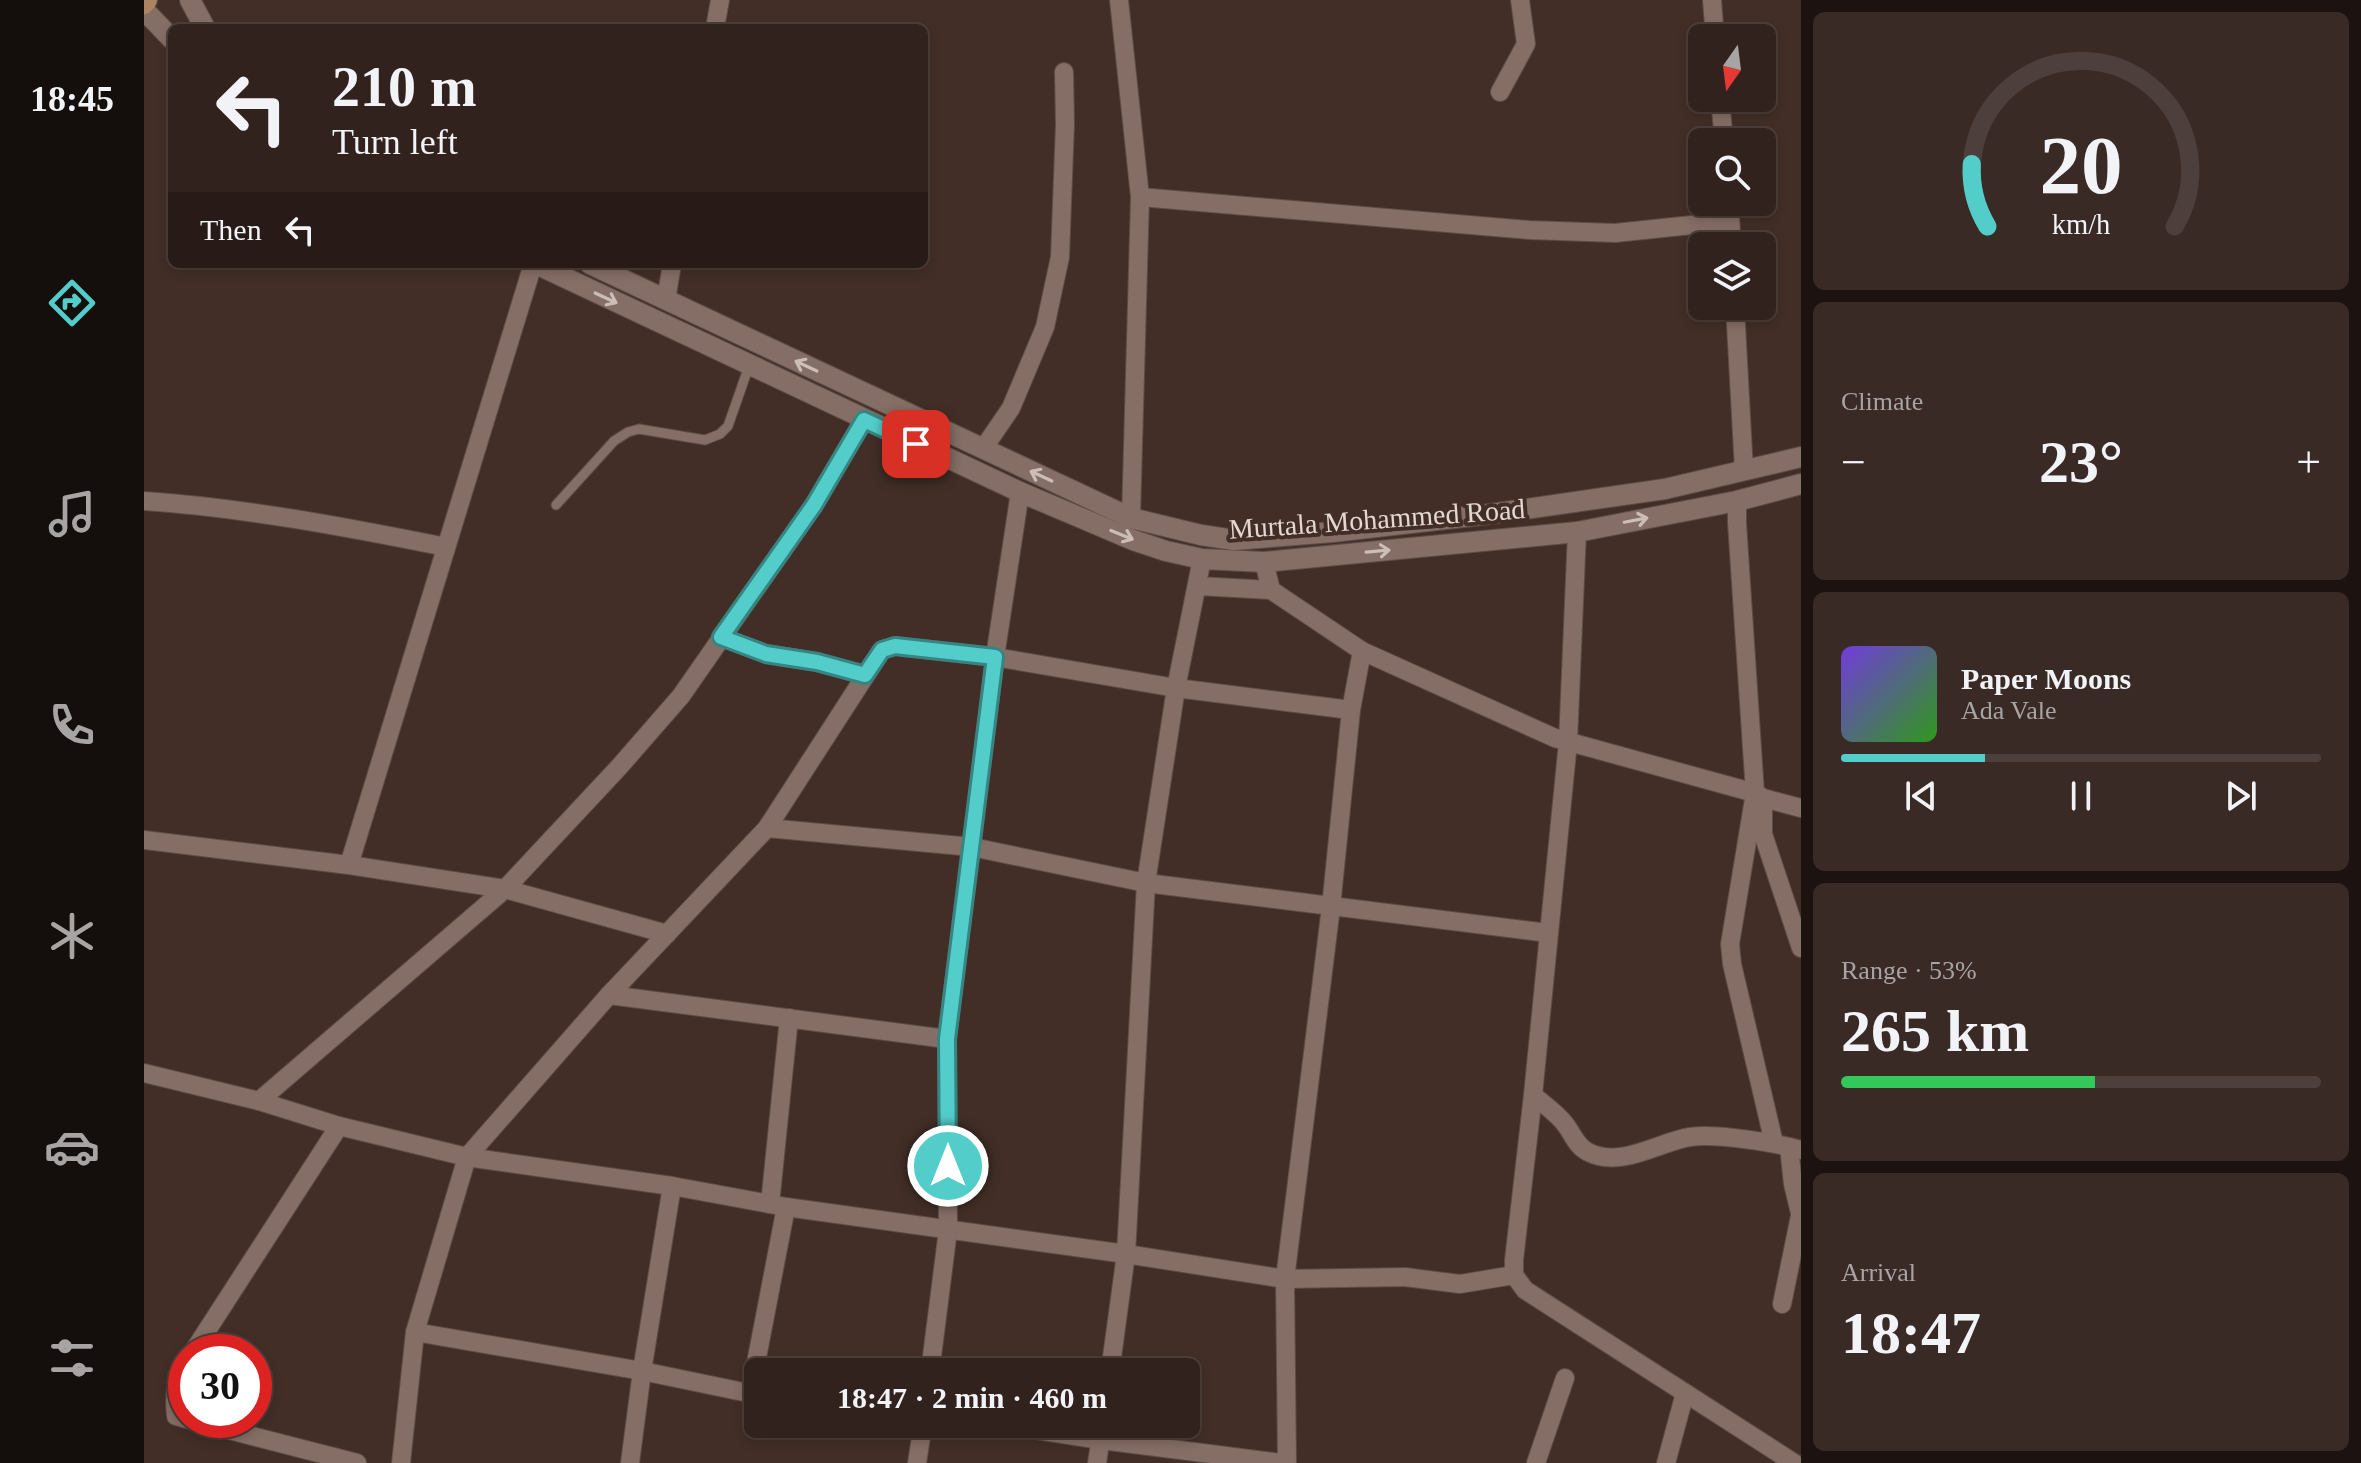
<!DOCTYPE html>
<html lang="en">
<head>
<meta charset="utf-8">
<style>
  :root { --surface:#32221d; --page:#3a2a26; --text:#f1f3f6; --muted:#a8a4a4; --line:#4d3f3b; --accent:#53cdca }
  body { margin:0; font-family:Georgia,serif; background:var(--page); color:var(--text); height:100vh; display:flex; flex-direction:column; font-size:30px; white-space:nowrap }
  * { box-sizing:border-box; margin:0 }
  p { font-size:26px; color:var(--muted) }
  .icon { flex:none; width:44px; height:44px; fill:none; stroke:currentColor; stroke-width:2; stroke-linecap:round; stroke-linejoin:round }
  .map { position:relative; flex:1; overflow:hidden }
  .details { display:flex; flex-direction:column; gap:12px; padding:12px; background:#1c1310; width:560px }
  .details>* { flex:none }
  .guide { position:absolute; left:24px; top:24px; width:760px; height:244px; border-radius:12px; box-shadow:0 4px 12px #0003,0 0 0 2px var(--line); background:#32221d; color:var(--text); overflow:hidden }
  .needle { width:52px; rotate:194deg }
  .tools { position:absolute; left:1544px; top:24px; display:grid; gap:16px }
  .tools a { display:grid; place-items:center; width:88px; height:88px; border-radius:12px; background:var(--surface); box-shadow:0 4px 12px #0003,0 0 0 2px var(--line); font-size:40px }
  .speed { position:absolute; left:24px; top:1334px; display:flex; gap:16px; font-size:40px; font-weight:700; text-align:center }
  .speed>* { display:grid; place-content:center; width:104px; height:104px; border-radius:50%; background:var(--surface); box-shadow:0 4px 12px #0003,0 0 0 2px var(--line); line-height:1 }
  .speed .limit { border:12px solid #d22; background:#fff; color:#111 }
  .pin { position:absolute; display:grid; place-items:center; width:68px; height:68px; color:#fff; margin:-34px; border-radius:16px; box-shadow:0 4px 12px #0006 }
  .me { position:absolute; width:88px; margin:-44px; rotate:0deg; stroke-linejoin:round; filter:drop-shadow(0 0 6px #0008) }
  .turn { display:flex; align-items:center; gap:28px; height:168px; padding:0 32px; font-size:36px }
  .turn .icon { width:104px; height:104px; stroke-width:2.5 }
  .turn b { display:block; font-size:56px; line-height:68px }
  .then { display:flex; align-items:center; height:76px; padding:0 32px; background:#0003; gap:16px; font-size:30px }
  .big { font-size:60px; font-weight:600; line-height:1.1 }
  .details .tile { flex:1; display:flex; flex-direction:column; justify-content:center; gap:12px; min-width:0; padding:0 28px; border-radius:12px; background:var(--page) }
  .details .dial { align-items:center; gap:0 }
  .dial svg { height:208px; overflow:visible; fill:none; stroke:var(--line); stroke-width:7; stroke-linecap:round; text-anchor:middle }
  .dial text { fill:var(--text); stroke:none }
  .song { display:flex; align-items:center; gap:24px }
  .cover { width:96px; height:96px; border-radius:12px; background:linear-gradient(135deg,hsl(260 70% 55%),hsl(110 70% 35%)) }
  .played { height:8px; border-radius:4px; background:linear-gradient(90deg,var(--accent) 30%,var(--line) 30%) }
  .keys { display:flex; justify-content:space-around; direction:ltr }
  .heat { display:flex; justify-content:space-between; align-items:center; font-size:44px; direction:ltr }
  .charge { height:12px; border-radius:6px; background:linear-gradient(90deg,#34c759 53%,var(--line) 0) }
  .trip { position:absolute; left:600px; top:1358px; width:456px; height:80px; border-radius:12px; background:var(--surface); box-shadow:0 4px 12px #0003,0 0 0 2px var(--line); font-weight:600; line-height:80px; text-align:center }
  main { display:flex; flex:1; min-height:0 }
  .tabs { display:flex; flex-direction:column; width:144px; justify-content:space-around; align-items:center; background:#140e0c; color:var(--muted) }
  .tabs .icon { width:56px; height:56px }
  .tabs .selected { color:var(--accent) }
  .tabs b { font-size:36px; color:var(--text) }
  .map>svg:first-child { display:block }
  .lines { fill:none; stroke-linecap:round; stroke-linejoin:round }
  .lane-casing { stroke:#5d4c46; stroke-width:11 }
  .street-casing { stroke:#5d4c46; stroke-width:20 }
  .secondary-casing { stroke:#5d4c46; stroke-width:22 }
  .primary-casing { stroke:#5d4c46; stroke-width:22 }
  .lane { stroke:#856e65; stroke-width:9 }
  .street { stroke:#856e65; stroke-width:18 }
  .secondary { stroke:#856e65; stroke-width:20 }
  .primary { stroke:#ad8461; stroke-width:20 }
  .oneway { stroke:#ccbdb7 }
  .route-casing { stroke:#368583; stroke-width:20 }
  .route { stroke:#53cdca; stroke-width:14 }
  .labels { text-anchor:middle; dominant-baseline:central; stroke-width:8; stroke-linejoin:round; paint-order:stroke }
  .street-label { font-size:28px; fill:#e4d7d2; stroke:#422e27 }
</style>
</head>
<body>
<main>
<nav class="tabs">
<b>18:45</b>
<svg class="icon selected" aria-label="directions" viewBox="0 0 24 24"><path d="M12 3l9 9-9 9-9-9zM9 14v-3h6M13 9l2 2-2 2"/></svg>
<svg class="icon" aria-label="music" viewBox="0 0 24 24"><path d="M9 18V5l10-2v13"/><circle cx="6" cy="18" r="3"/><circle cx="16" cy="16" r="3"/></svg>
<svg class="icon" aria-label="phone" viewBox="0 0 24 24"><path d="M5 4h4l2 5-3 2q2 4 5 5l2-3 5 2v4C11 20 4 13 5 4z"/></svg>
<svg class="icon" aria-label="climate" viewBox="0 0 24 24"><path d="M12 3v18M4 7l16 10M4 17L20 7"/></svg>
<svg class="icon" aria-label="car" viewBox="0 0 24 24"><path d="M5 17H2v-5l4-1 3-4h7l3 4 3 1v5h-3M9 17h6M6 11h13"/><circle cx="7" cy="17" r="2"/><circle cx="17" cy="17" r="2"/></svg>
<svg class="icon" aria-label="filters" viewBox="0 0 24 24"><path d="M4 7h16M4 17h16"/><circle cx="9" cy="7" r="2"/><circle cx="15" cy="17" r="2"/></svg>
</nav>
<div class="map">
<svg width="1657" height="1463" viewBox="0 0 1657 1463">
  <rect width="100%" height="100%" fill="#422e27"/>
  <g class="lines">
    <defs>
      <path id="lane" d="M412,505L470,441L484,432L495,429L561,440L576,434L584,426L605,366"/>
      <g id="street">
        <path d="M975,0L996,197L987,518"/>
        <path d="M1568,0L1571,38"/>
        <path d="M571,28L576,0"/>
        <path d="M1356,92L1382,44L1376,0"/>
        <path d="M1576,98L1580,142"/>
        <path d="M996,197L1385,230L1471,233L1586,221"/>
        <path d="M1585,202L1588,246"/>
        <path d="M522,300L528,264"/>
        <path d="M1591,306L1600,471"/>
        <path d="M839,449L867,408L901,327L916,257L921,124L920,72"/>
        <path d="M0,501C102,508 202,527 302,547"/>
        <path d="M1593,501V523L1611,793L1586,944L1588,964L1630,1143"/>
        <path d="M1433,532L1424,742L1389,1095L1370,1260V1275L1381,1290L1650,1463"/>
        <path d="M1120,562L1127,590L1218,651L1411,738L1611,793L1619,798L1657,808"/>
        <path d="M1054,586L1127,590"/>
        <path d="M577,637L622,654L673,662L721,675"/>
        <path d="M1619,798V834L1657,948"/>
        <path d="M623,828L828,847L1002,883L1404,933"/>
        <path d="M0,840L205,865L361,889L523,934"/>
        <path d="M205,865L389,264"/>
        <path d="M465,995L803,1039"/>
        <path d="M0,1073L115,1101L195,1126L323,1157L528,1186L642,1207L982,1254L1141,1279L1261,1277L1316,1284L1370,1275"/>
        <path d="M1389,1095C1399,1104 1413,1113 1421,1124C1429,1134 1432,1146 1444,1152C1477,1169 1514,1142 1546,1137C1571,1133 1633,1143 1657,1150"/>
        <path d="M115,1101L361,889L476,766L537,696L670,505L720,420"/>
        <path d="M1645,1147L1649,1184L1656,1213"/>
        <path d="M626,1204L645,1018"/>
        <path d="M1638,1304L1657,1211"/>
        <path d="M271,1332L498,1371L614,1395"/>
        <path d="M49,1352L195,1126"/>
        <path d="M42,1363C31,1380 30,1396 32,1416L42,1419"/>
        <path d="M786,1372L804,1230L803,1039L851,657L876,492"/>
        <path d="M966,1372L982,1254L1002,883L1032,688L1058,559"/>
        <path d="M606,1394L642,1207"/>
        <path d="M46,1420L213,1463"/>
        <path d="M853,1424L957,1440L1138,1463"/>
        <path d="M257,1463L271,1332L323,1157L465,995L623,828L738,650L751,646L851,657L1032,688L1207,710"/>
        <path d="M486,1463L498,1371L528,1186"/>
        <path d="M773,1463L779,1424"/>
        <path d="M953,1463L959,1424"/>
        <path d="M1143,1463L1141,1279L1187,907L1207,710L1218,651"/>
        <path d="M1392,1463L1421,1378"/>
        <path d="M1522,1463L1541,1393"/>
      </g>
      <g id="secondary">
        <path d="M46,0L61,28"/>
        <path d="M0,10L28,39"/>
        <path d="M392,264L876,492L989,540L1022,551L1058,559L1120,562L1433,532L1593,501L1657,484"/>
        <path d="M446,264L987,518L1057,535L1090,540L1189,532L1354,513L1521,489L1657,457"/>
      </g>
      <path id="primary" d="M0,4L3,0"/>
    </defs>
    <use href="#lane" class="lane-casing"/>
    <use href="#street" class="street-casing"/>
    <use href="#secondary" class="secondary-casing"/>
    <use href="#primary" class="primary-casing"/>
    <use href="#lane" class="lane"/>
    <use href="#street" class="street"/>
    <use href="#secondary" class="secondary"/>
    <use href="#primary" class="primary"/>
  </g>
  <defs><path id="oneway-shaft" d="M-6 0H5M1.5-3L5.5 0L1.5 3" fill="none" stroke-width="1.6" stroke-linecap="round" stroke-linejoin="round" transform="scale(2)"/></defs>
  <g class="oneway">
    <use href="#oneway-shaft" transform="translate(462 298) rotate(25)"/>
    <use href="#oneway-shaft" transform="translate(662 366) rotate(-155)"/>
    <use href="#oneway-shaft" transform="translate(897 476) rotate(-155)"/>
    <use href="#oneway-shaft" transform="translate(1492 520) rotate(-11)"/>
    <use href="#oneway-shaft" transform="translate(978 535) rotate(22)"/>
    <use href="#oneway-shaft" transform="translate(1234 551) rotate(-5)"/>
  </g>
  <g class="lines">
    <defs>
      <path id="route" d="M772,444L720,420L670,505L577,637L622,654L673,662L721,675L738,650L751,646L851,657L803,1039L804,1166"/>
    </defs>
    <use href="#route" class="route-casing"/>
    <use href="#route" class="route"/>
  </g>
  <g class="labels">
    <g class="street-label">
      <text transform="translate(1233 519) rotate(-4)">Murtala Mohammed Road</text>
    </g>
  </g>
</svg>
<div class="tools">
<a><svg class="needle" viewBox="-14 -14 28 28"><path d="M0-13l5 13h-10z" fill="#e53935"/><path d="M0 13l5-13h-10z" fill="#a8a4a4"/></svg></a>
<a><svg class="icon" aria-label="search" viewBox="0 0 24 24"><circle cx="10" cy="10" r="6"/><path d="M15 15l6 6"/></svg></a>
<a><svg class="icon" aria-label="layers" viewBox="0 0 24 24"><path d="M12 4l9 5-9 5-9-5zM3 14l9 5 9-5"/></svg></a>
</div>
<div class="speed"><div class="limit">30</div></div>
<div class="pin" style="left:772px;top:444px;background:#d93025"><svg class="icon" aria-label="arrive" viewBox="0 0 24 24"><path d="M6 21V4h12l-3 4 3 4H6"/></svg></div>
<svg class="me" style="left:804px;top:1166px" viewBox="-20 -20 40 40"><circle r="17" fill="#53cdca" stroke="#fff" stroke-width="3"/><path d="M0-11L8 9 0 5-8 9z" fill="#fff"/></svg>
<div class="trip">18:47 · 2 min · 460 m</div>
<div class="guide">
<div class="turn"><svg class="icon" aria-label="left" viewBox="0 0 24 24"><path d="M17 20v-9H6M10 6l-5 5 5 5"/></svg><div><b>210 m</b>Turn left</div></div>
<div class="then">Then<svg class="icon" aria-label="left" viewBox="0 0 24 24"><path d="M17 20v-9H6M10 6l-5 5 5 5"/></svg></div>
</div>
</div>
<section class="details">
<div class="tile dial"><svg viewBox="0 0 100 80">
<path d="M14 69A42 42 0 1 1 86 69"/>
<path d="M14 69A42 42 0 0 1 8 45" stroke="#53cdca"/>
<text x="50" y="56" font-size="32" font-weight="700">20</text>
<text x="50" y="72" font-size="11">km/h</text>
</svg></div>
<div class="tile"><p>Climate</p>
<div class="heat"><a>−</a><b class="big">23°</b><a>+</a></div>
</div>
<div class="tile">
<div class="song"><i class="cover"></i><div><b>Paper Moons</b><p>Ada Vale</p></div></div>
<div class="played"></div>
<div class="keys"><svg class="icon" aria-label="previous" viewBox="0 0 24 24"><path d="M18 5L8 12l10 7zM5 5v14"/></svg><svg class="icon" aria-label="pause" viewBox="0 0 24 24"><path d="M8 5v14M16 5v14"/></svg><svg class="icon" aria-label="next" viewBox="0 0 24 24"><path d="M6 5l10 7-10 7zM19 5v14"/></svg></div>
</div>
<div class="tile"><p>Range · 53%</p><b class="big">265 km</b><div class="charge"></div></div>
<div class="tile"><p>Arrival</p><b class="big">18:47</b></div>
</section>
</main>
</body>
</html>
